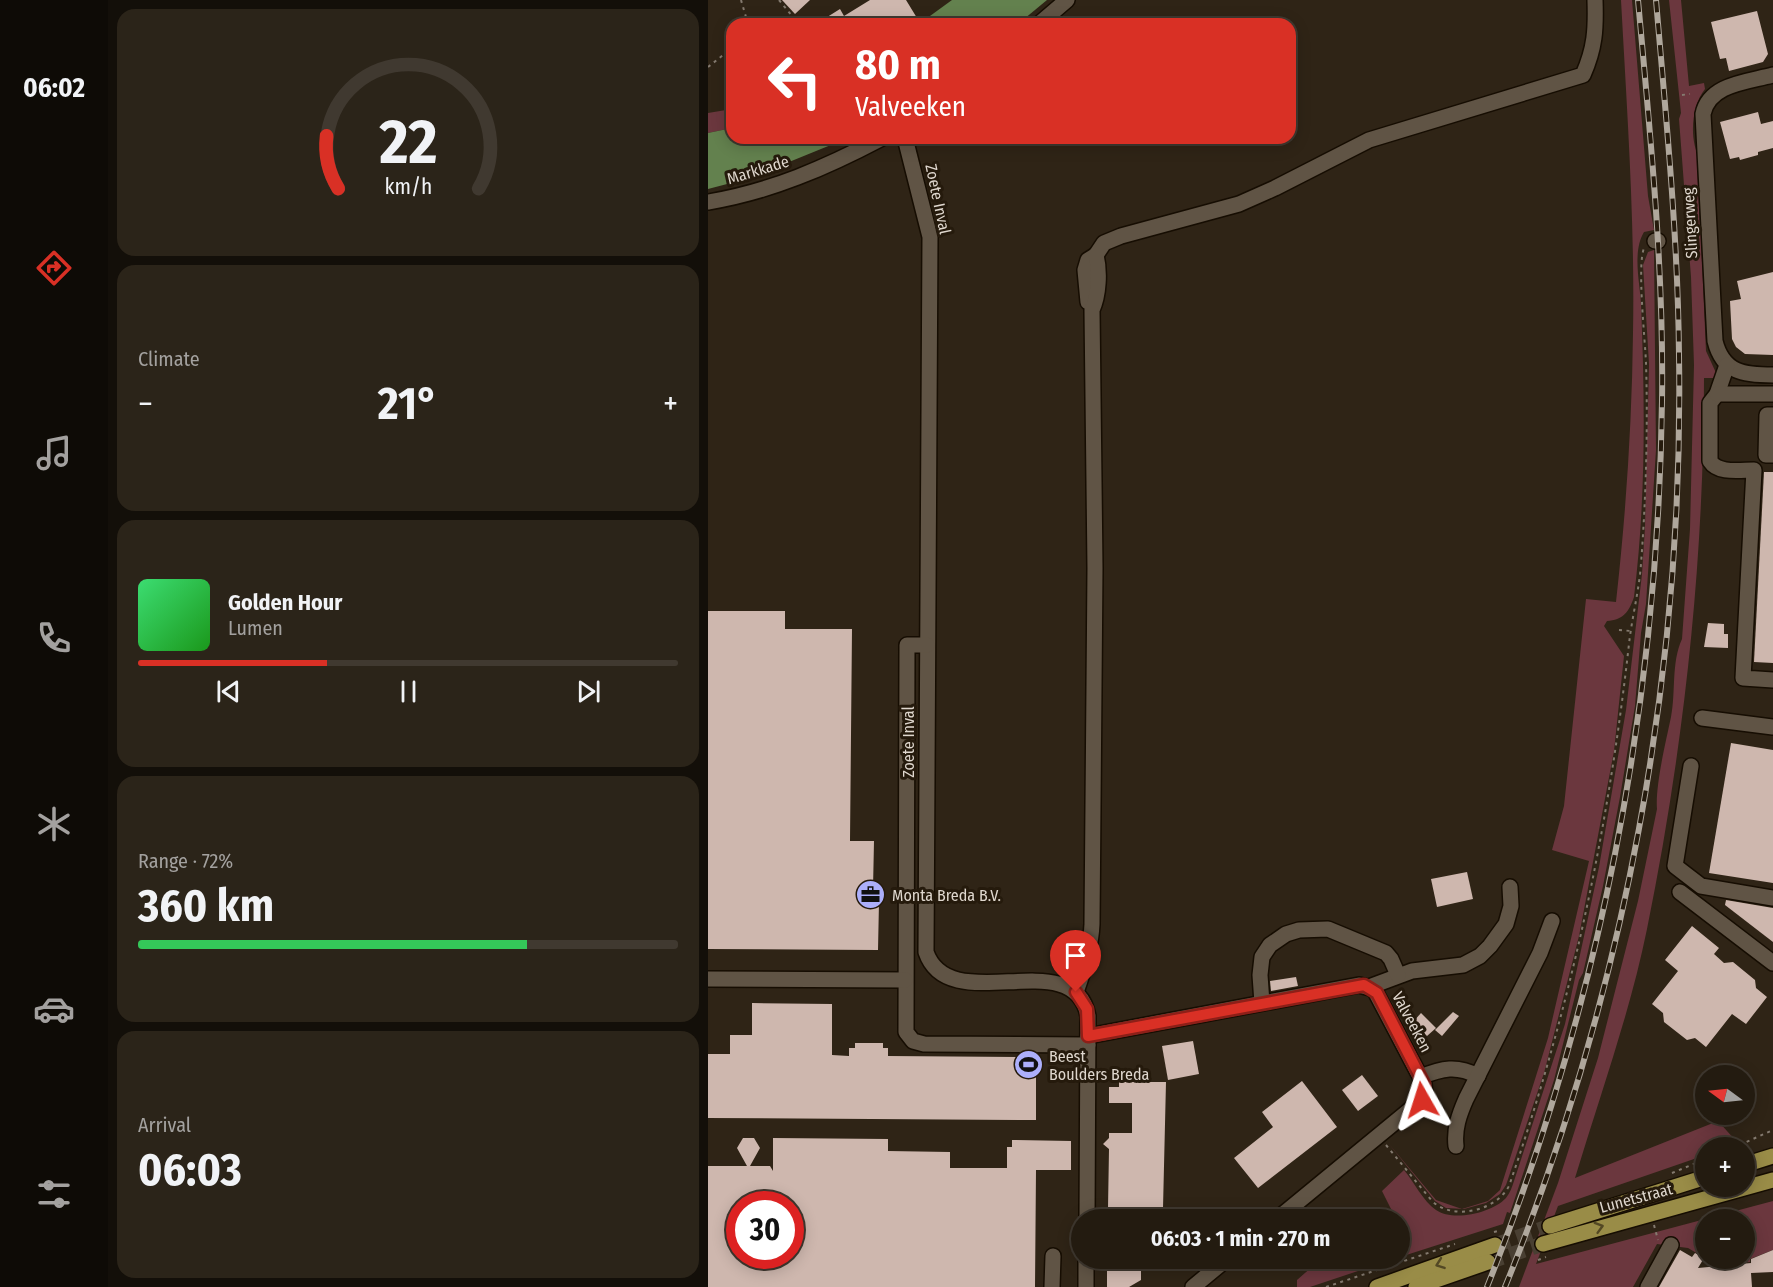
<!DOCTYPE html>
<html lang="en">
<head>
<meta charset="utf-8">
<style>
  :root { --surface:#231b10; --page:#2b2419; --text:#f1f3f6; --muted:#a3a19f; --line:#403930; --accent:#d93025 }
  body { margin:0; font-family:"Fira Sans Condensed",sans-serif; background:var(--page); color:var(--text); height:100vh; display:flex; flex-direction:column; font-size:22px; white-space:nowrap }
  * { box-sizing:border-box; margin:0 }
  p { font-size:20px; color:var(--muted) }
  .icon { flex:none; width:33px; height:33px; fill:none; stroke:currentColor; stroke-width:2; stroke-linecap:round; stroke-linejoin:round }
  .map { position:relative; flex:1; overflow:hidden }
  .side { display:flex; flex-direction:column; gap:9px; padding:9px; background:#130f09; width:600px }
  .side>* { flex:none }
  .top-card { position:absolute; left:18px; top:18px; width:570px; height:126px; border-radius:18px; box-shadow:0 3px 15px #0003,0 0 0 2px var(--line); background:#d93025; color:#fff; overflow:hidden }
  .needle { width:39px; rotate:285deg }
  .fabs { position:absolute; left:987px; top:1065px; display:grid; gap:12px }
  .fabs a { display:grid; place-items:center; width:60px; height:60px; border-radius:50%; background:var(--surface); box-shadow:0 3px 15px #0003,0 0 0 2px var(--line); font-size:30px }
  .speed { position:absolute; left:18px; top:1191px; display:flex; gap:12px; font-size:30px; font-weight:700; text-align:center }
  .speed>* { display:grid; place-content:center; width:78px; height:78px; border-radius:50%; background:var(--surface); box-shadow:0 3px 15px #0003,0 0 0 2px var(--line); line-height:1 }
  .speed .limit { border:9px solid #d22; background:#fff; color:#111 }
  .pin { position:absolute; display:grid; place-items:center; width:51px; height:51px; color:#fff; margin:-62px -26px; border-radius:50% 50% 50% 0; rotate:-45deg; box-shadow:0 0 6px #0007 }
  .pin .icon { rotate:45deg }
  .me { position:absolute; width:66px; margin:-33px; rotate:354deg; stroke-linejoin:round; filter:drop-shadow(0 0 4px #0008) }
  .turn { display:flex; align-items:center; gap:21px; height:126px; padding:0 30px; font-size:27px }
  .turn .icon { width:78px; height:78px; stroke-width:2.5 }
  .turn b { display:block; font-size:42px; line-height:51px }
  .big { font-size:45px; font-weight:700; line-height:1.1 }
  .side .tile { flex:1; display:flex; flex-direction:column; justify-content:center; gap:9px; min-width:0; padding:0 21px; border-radius:18px; background:var(--page) }
  .side .dial { align-items:center; gap:0 }
  .dial svg { height:156px; overflow:visible; fill:none; stroke:var(--line); stroke-width:7; stroke-linecap:round; text-anchor:middle }
  .dial text { fill:var(--text); stroke:none }
  .song { display:flex; align-items:center; gap:18px }
  .cover { width:72px; height:72px; border-radius:9px; background:linear-gradient(135deg,hsl(140 70% 55%),hsl(120 70% 35%)) }
  .played { height:6px; border-radius:3px; background:linear-gradient(90deg,var(--accent) 35%,var(--line) 35%) }
  .keys { display:flex; justify-content:space-around; direction:ltr }
  .heat { display:flex; justify-content:space-between; align-items:center; font-size:33px; direction:ltr }
  .charge { height:9px; border-radius:4px; background:linear-gradient(90deg,#34c759 72%,var(--line) 0) }
  .trip { position:absolute; left:363px; top:1209px; width:339px; height:60px; border-radius:30px; background:var(--surface); box-shadow:0 3px 15px #0003,0 0 0 2px var(--line); font-weight:700; line-height:60px; text-align:center }
  main { display:flex; flex:1; min-height:0 }
  .dock { display:flex; flex-direction:column; width:108px; justify-content:space-around; align-items:center; background:#0e0b06; color:var(--muted) }
  .dock .icon { width:42px; height:42px }
  .dock .active { color:var(--accent) }
  .dock b { font-size:27px; color:var(--text) }
  .map>svg:first-child { display:block }
  .green { fill:#6b373e }
  .water { fill:#63814e }
  .building { fill:#ceb7ae; fill-rule:evenodd }
  .lines { fill:none; stroke-linecap:round; stroke-linejoin:round }
  .major-tunnel { stroke:#493f32; stroke-width:15; stroke-dasharray:15 8; stroke-linecap:butt }
  .minor-casing { stroke:#160d02; stroke-width:18 }
  .major-casing { stroke:#160d02; stroke-width:18 }
  .path { stroke:#847a6f; stroke-width:2; stroke-dasharray:3 4.5; stroke-linecap:butt }
  .minor { stroke:#605445; stroke-width:15 }
  .major { stroke:#998c47; stroke-width:15 }
  .rail-casing { stroke:#afa79c; stroke-width:6 }
  .rail { stroke:#251a0c; stroke-width:4; stroke-dasharray:11; stroke-linecap:butt }
  .oneway { stroke:#534824 }
  .route-casing { stroke:#8d1f18; stroke-width:15 }
  .route { stroke:#d93025; stroke-width:10 }
  .labels { text-anchor:middle; dominant-baseline:central; stroke-width:6; stroke-linejoin:round; paint-order:stroke }
  .street-label { font-size:16px; fill:#dfd7ce; stroke:#251a0c }
  .poi-label { font-size:16px; fill:#dfd7ce; stroke:#251a0c; text-anchor:start }
</style>
</head>
<body>
<main>
<nav class="dock">
<b>06:02</b>
<svg class="icon active" aria-label="directions" viewBox="0 0 24 24"><path d="M12 3l9 9-9 9-9-9zM9 14v-3h6M13 9l2 2-2 2"/></svg>
<svg class="icon" aria-label="music" viewBox="0 0 24 24"><path d="M9 18V5l10-2v13"/><circle cx="6" cy="18" r="3"/><circle cx="16" cy="16" r="3"/></svg>
<svg class="icon" aria-label="phone" viewBox="0 0 24 24"><path d="M5 4h4l2 5-3 2q2 4 5 5l2-3 5 2v4C11 20 4 13 5 4z"/></svg>
<svg class="icon" aria-label="climate" viewBox="0 0 24 24"><path d="M12 3v18M4 7l16 10M4 17L20 7"/></svg>
<svg class="icon" aria-label="car" viewBox="0 0 24 24"><path d="M5 17H2v-5l4-1 3-4h7l3 4 3 1v5h-3M9 17h6M6 11h13"/><circle cx="7" cy="17" r="2"/><circle cx="17" cy="17" r="2"/></svg>
<svg class="icon" aria-label="filters" viewBox="0 0 24 24"><path d="M4 7h16M4 17h16"/><circle cx="9" cy="7" r="2"/><circle cx="15" cy="17" r="2"/></svg>
</nav>
<section class="side">
<div class="tile dial"><svg viewBox="0 0 100 80">
<path d="M14 69A42 42 0 1 1 86 69"/>
<path d="M14 69A42 42 0 0 1 8 42" stroke="#d93025"/>
<text x="50" y="56" font-size="32" font-weight="700">22</text>
<text x="50" y="72" font-size="11">km/h</text>
</svg></div>
<div class="tile"><p>Climate</p>
<div class="heat"><a>−</a><b class="big">21°</b><a>+</a></div>
</div>
<div class="tile">
<div class="song"><i class="cover"></i><div><b>Golden Hour</b><p>Lumen</p></div></div>
<div class="played"></div>
<div class="keys"><svg class="icon" aria-label="previous" viewBox="0 0 24 24"><path d="M18 5L8 12l10 7zM5 5v14"/></svg><svg class="icon" aria-label="pause" viewBox="0 0 24 24"><path d="M8 5v14M16 5v14"/></svg><svg class="icon" aria-label="next" viewBox="0 0 24 24"><path d="M6 5l10 7-10 7zM19 5v14"/></svg></div>
</div>
<div class="tile"><p>Range · 72%</p><b class="big">360 km</b><div class="charge"></div></div>
<div class="tile"><p>Arrival</p><b class="big">06:03</b></div>
</section>
<div class="map">
<svg width="1065" height="1287" viewBox="0 0 1065 1287">
  <rect width="100%" height="100%" fill="#2f2416"/>
  <g class="green">
    <path d="M913,0H924L940,196L946,230L936,232C924,252 932,283 933,304C937,402 938,500 926,597C921,612 915,620 899,621L896,626L916,656L906,751L871,936L836,1073L798,1185L792,1194L778,1203L756,1209L738,1208L727,1201L681,1144L728,1200L754,1209L780,1201L792,1190L840,1038L881,861L844,850L856,806L878,599L908,602C918,513 924,422 925,333C927,222 919,111 913,0Z"/>
    <path d="M961,0H973L981,86L996,83L997,89C983,106 981,141 992,159L989,162L992,231L996,236L993,240L998,351L1009,375L1007,378H996C996,563 976,747 939,929C922,1013 892,1095 867,1178L1010,1121L1028,1141L1013,1147L998,1148L997,1154L986,1159L850,1206L828,1264L1065,1201V1250L1042,1259V1262L1011,1265L999,1259L1036,1258V1220H998L997,1258L980,1248L949,1244L925,1287H811L850,1183L890,1058L930,901L949,809C947,786 958,741 963,717C968,692 963,663 974,639L982,529L986,365L983,277L971,119L973,113Z"/>
    <path d="M24,109V128L0,133V113Z"/>
    <path d="M946,250L948,450L938,604L933,633L927,706L912,797L895,886L875,973L871,980L846,1080L802,1213L799,1212L795,1224L692,1257V1220L688,1219L674,1191L696,1170C706,1182 715,1201 728,1210C745,1222 784,1213 798,1198C802,1193 804,1187 806,1181L857,1024L891,867L918,710L934,574L937,527L941,364L935,265L940,252Z"/>
    <path d="M613,1259V1258L686,1259L602,1287H589V1280Z"/>
  </g>
  <g class="water">
    <path d="M244,0H339L310,24H211Z"/>
    <path d="M24,128V138H140L42,178L0,189V133Z"/>
  </g>
  <g class="building">
    <path d="M74,0H102L87,14Z"/>
    <path d="M162,0H198L209,18L199,24H108L132,9L136,16Z"/>
    <path d="M1049,11L1060,54L1055,62L1021,71L1018,58L1012,59L1003,22Z"/>
    <path d="M1050,112L1053,124L1065,121V148L1050,152V155L1032,160L1031,157L1022,159L1012,122Z"/>
    <path d="M1065,272V355L1037,354L1028,347L1024,339L1022,301L1033,299L1029,281Z"/>
    <path d="M1056,472H1065V663L1046,662Z"/>
    <path d="M0,611H77V629H144L142,841H166L165,889H175V902H171L170,950L0,949Z"/>
    <path d="M1000,623L1016,624V634H1020V648L996,647Z"/>
    <path d="M1023,743L1065,750V883L1001,873Z"/>
    <path d="M759,872L765,899L729,907L723,879Z"/>
    <path d="M1018,900L1065,908V942L1017,905Z"/>
    <path d="M984,926L1011,948L1006,954L1016,963L1025,962L1047,980L1048,988L1059,997L1038,1024L1024,1014L998,1047L987,1038L979,1040L956,1022L955,1013L944,1004L970,971L957,960Z"/>
    <path d="M588,977L590,986L563,991L562,981Z"/>
    <path d="M44,1003L124,1004V1055L141,1056V1048H147V1043H175V1048H180V1056L328,1057V1120L0,1118V1054H22V1035H44Z"/>
    <path d="M745,1012L751,1016L734,1036L727,1030Z"/>
    <path d="M713,1013L728,1028L719,1036L705,1022Z"/>
    <path d="M485,1041L491,1074L460,1080L454,1046Z"/>
    <path d="M654,1075L670,1096L650,1111L634,1090Z"/>
    <path d="M594,1081L629,1127L550,1188L526,1158L565,1127L554,1112Z"/>
    <path d="M411,1082H458L455,1208H400L401,1149L395,1144L401,1138V1133H424V1103H401V1087H411Z"/>
    <path d="M35,1138H46L52,1148L42,1166H62L65,1171V1138L180,1139V1151L242,1152V1168H299V1147H304V1140L363,1141V1170H328L327,1287H0V1166H39L29,1148ZM32,1204H82V1256H32Z"/>
    <path d="M972,1250L984,1257L987,1253L996,1258L990,1268L1043,1263V1259L1065,1250V1272L1043,1273L1044,1287H951Z"/>
    <path d="M399,1258H451V1270L433,1269V1280L421,1287H399Z"/>
  </g>
  <g class="lines">
    <g class="major-tunnel">
      <path d="M787,1245L842,1226"/>
      <path d="M780,1262L835,1244"/>
    </g>
    <defs>
      <g id="minor">
        <path d="M331,24L359,0"/>
        <path d="M1065,75C1039,82 1001,84 995,114L1007,341C1015,373 1036,375 1065,375"/>
        <path d="M197,138L222,237L218,952C241,1020 366,942 380,1016L379,1220"/>
        <path d="M0,202C62,192 119,167 174,138"/>
        <path d="M947,241H950"/>
        <path d="M380,302L377,270L380,260L388,255"/>
        <path d="M1019,365L1009,394L1002,403V461C1010,474 1032,470 1046,470L1035,678L1065,680"/>
        <path d="M1009,394H1065"/>
        <path d="M1065,415H1059L1058,455H1065"/>
        <path d="M219,645H199L198,1032L205,1041L216,1044L380,1045"/>
        <path d="M994,718L1065,727"/>
        <path d="M983,766L967,866L993,886L1065,898"/>
        <path d="M972,892L1065,963"/>
        <path d="M0,979L197,980"/>
        <path d="M661,987L704,971L755,965L772,956L782,946L798,924L803,906L802,887"/>
        <path d="M368,992C376,970 383,948 384,924L387,568L384,310C391,295 392,271 388,255L396,243L413,236L531,204L567,188L661,140L875,75C887,48 888,29 887,0"/>
        <path d="M554,1003L552,975L554,957L562,945L578,934L591,930L620,929L678,953L683,959L690,975"/>
        <path d="M380,1036L651,985L666,989L716,1084L717,1095L709,1104L568,1220"/>
        <path d="M713,1077C734,1068 749,1065 770,1076"/>
        <path d="M748,1146C746,1129 751,1115 758,1099L832,953L844,921"/>
        <path d="M344,1287L345,1256"/>
        <path d="M378,1287V1258"/>
        <path d="M485,1287L520,1258"/>
        <path d="M940,1287L963,1245"/>
      </g>
      <g id="major">
        <path d="M1036,1165L1065,1156"/>
        <path d="M842,1226L998,1177"/>
        <path d="M835,1244L1065,1180"/>
        <path d="M669,1287L787,1245"/>
        <path d="M708,1287L780,1262"/>
      </g>
    </defs>
    <use href="#minor" class="minor-casing"/>
    <use href="#major" class="major-casing"/>
    <g class="path">
      <path d="M33,0L40,24"/>
      <path d="M71,0L89,22L85,24"/>
      <path d="M17,55L24,61"/>
      <path d="M0,67L24,48"/>
      <path d="M974,95L982,94"/>
      <path d="M911,630L923,631"/>
      <path d="M678,1145L724,1201C745,1221 788,1211 801,1186C863,1007 900,832 921,644C924,617 931,591 933,564C938,497 940,430 938,363C937,338 929,266 936,248"/>
      <path d="M1025,1148L1065,1130"/>
      <path d="M964,1173L998,1159"/>
      <path d="M946,1225L950,1240"/>
      <path d="M786,1232L793,1230"/>
      <path d="M830,1260L838,1257"/>
      <path d="M618,1287L747,1244"/>
    </g>
    <use href="#minor" class="minor"/>
    <use href="#major" class="major"/>
    <defs>
      <g id="rail">
        <path d="M779,1287C892,1005 950,704 954,401C956,267 942,133 930,0"/>
        <path d="M797,1287C917,993 976,671 971,355C970,236 958,118 948,0"/>
      </g>
    </defs>
    <use href="#rail" class="rail-casing"/>
    <use href="#rail" class="rail"/>
  </g>
  <defs><path id="oneway-chevron" d="M-2-3.5L2.5 0L-2 3.5" fill="none" stroke-width="1.6" stroke-linecap="round" stroke-linejoin="round" transform="scale(1.5)"/></defs>
  <g class="oneway">
    <use href="#oneway-chevron" transform="translate(891 1227) rotate(-16)"/>
    <use href="#oneway-chevron" transform="translate(732 1264) rotate(160)"/>
  </g>
  <g class="lines">
    <defs>
      <path id="route" d="M368,992L379,1009L380,1036L656,985L669,993L716,1084L717,1095L714,1100"/>
    </defs>
    <use href="#route" class="route-casing"/>
    <use href="#route" class="route"/>
  </g>
  <defs>
    <symbol id="office-disc" viewBox="-11 -11 22 22"><circle r="9.5" fill="#acaffb" stroke="#251a0c"/><path d="M-6-3h4V-5.5h4V-3h4V5H-6ZM-1-4.5V-3h2v-1.5ZM-6 0V1H6V0Z" fill="#111"/></symbol>
    <symbol id="stadium-disc" viewBox="-11 -11 22 22"><circle r="9.5" fill="#acaffb" stroke="#251a0c"/><path d="M0-5a6.5 5 0 1 0 0 10a6.5 5 0 1 0 0-10ZM-3.5-1.8h7v3.6h-7Z" fill="#111"/></symbol>
  </defs>
  <g fill-rule="evenodd">
    <use href="#office-disc" x="146" y="878" width="33" height="33"/>
    <use href="#stadium-disc" x="304" y="1048" width="33" height="33"/>
  </g>
  <g class="labels">
    <g class="street-label">
      <text transform="translate(50 170) rotate(-17)">Markkade</text>
      <text transform="translate(230 199) rotate(78)">Zoete Inval</text>
      <text transform="translate(982 223) rotate(-93)">Slingerweg</text>
      <text transform="translate(200 742) rotate(-90)">Zoete Inval</text>
      <text transform="translate(704 1022) rotate(62)">Valveeken</text>
      <text transform="translate(928 1198) rotate(-15)">Lunetstraat</text>
    </g>
    <g class="poi-label">
      <text x="184" y="895">Monta Breda B.V.</text>
      <text x="341" y="1056">Beest<tspan x="341" dy="18">Boulders Breda</tspan></text>
    </g>
  </g>
</svg>
<div class="fabs">
<a><svg class="needle" viewBox="-14 -14 28 28"><path d="M0-13l5 13h-10z" fill="#e53935"/><path d="M0 13l5-13h-10z" fill="#a3a19f"/></svg></a>
<a>+</a>
<a>−</a>
</div>
<div class="speed"><div class="limit">30</div></div>
<div class="pin" style="left:368px;top:992px;background:#d93025"><svg class="icon" aria-label="arrive" viewBox="0 0 24 24"><path d="M6 21V4h12l-3 4 3 4H6"/></svg></div>
<svg class="me" style="left:714px;top:1100px" viewBox="-20 -20 40 40"><path d="M0-17L14 15 0 8-14 15z" fill="#d93025" stroke="#fff" stroke-width="4"/></svg>
<div class="trip">06:03 · 1 min · 270 m</div>
<div class="top-card">
<div class="turn"><svg class="icon" aria-label="left" viewBox="0 0 24 24"><path d="M17 20v-9H6M10 6l-5 5 5 5"/></svg><div><b>80 m</b>Valveeken</div></div>
</div>
</div>
</main>
</body>
</html>
